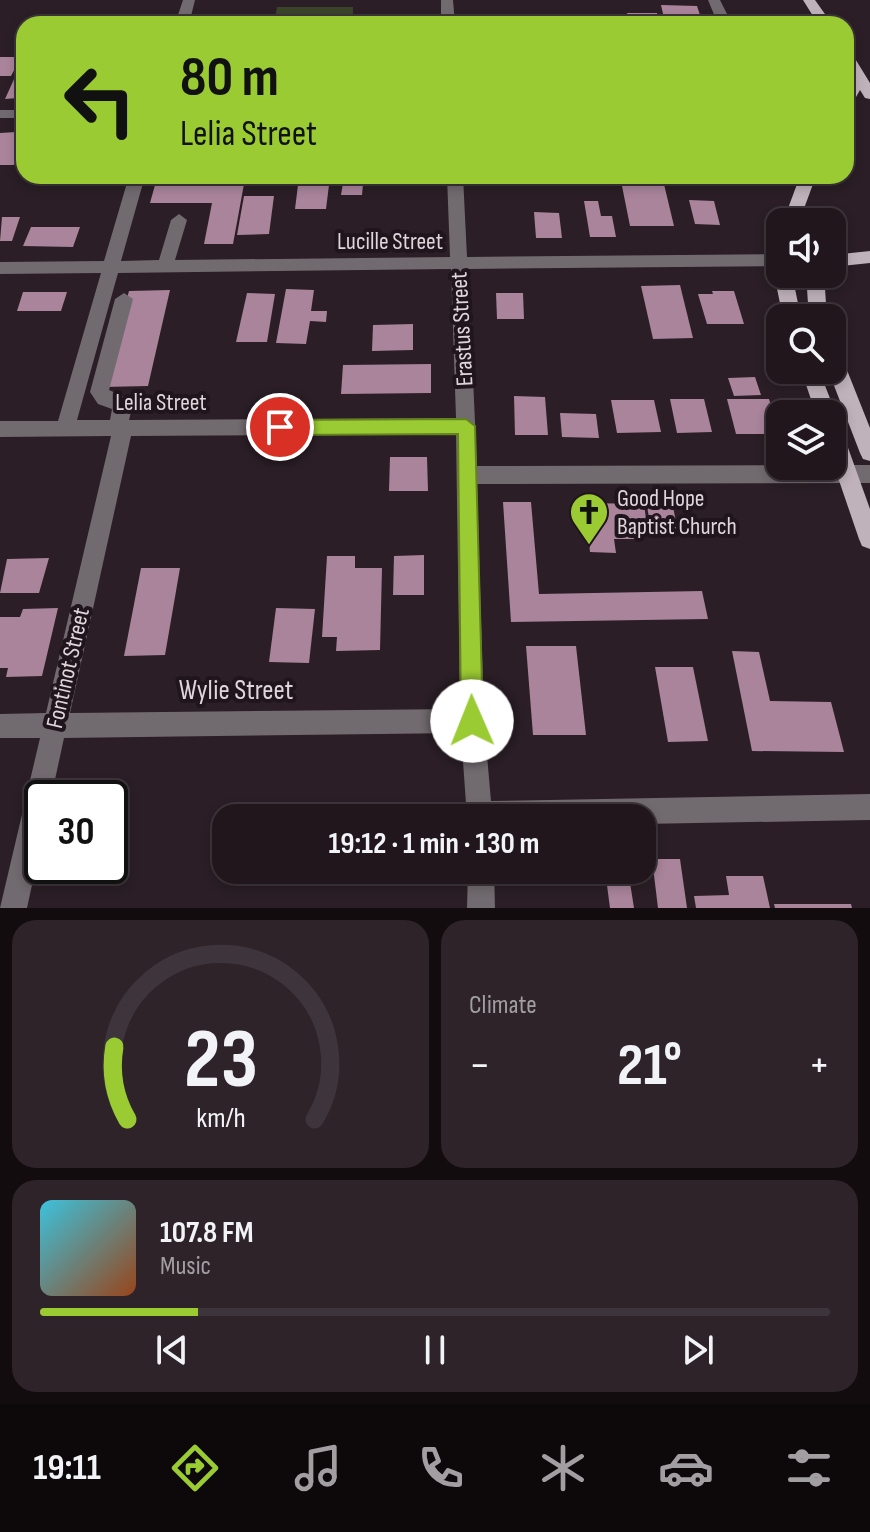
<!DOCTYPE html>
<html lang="en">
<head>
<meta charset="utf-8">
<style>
  :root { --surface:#20161c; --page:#2d2329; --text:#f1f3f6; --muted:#a29fa3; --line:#3d353b; --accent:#9bcb32 }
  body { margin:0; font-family:"Sofia Sans Condensed",sans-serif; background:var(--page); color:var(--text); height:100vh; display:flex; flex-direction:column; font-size:30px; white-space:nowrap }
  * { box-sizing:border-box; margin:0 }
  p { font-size:26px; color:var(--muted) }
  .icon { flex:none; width:44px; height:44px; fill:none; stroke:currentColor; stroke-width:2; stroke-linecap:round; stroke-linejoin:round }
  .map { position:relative; height:908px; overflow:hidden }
  .drawer { display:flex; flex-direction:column; gap:12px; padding:12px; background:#120c0f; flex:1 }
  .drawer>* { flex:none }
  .guide { position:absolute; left:16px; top:16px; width:838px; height:168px; border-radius:24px; box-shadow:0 4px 12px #0003,0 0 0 2px var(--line); background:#9bcb32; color:#111; overflow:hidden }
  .buttons { position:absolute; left:766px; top:208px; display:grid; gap:16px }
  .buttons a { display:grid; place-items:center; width:80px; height:80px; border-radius:16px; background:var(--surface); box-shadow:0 4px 12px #0003,0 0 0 2px var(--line); font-size:40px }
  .speed { position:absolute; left:24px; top:780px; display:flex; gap:16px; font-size:40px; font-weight:700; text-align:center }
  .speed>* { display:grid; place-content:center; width:104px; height:104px; border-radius:50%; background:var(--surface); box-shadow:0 4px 12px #0003,0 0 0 2px var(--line); line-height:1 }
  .speed .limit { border:4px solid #111; border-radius:12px; background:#fff; color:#111 }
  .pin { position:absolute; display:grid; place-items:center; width:68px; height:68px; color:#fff; margin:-34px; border:4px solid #fff; border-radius:50%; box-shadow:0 2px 8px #0007 }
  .me { position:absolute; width:88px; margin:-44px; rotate:359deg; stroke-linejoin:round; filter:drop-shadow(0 0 6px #0008) }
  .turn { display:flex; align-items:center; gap:28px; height:168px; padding:0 32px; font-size:36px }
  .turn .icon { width:104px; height:104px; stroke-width:2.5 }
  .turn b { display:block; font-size:56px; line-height:68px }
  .big { font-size:60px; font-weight:700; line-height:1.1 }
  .drawer .tile { flex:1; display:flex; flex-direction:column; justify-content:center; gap:12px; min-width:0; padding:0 28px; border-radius:24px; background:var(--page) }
  .drawer .dial { align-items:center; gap:0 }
  .dial svg { height:208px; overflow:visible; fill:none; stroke:var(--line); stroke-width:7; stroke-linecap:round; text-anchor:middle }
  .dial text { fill:var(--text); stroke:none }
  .song { display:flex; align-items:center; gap:24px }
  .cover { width:96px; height:96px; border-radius:12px; background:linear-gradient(135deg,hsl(190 70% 55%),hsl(20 70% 35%)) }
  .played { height:8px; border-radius:4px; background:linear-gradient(90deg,var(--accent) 20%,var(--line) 20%) }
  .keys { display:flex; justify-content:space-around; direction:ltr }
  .heat { display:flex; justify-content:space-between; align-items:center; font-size:44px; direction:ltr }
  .drawer .tiles { flex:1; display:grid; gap:12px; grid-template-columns:1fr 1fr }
  .tile:last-child { grid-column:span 2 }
  .trip { position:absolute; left:212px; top:804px; width:444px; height:80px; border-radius:24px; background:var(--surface); box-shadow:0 4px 12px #0003,0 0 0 2px var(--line); font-weight:700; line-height:80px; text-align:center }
  .tab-bar { display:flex; height:128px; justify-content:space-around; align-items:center; background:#0d090b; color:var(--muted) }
  .tab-bar .icon { width:56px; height:56px }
  .tab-bar .active { color:var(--accent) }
  .tab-bar b { font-size:36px; color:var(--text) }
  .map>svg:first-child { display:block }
  .green { fill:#3a442a }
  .building { fill:#a9849b }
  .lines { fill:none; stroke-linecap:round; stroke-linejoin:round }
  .minor { fill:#716a6e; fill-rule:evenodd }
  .major { fill:#c0b2ba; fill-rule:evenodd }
  .route { fill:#9bcb32; stroke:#658420; stroke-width:2 }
  .labels { text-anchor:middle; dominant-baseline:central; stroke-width:8; stroke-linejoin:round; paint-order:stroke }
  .street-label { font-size:24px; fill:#dfd6db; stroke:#21151d }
  .poi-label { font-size:24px; fill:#dfd6db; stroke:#21151d; text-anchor:start }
  .near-street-label { font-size:28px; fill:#dfd6db; stroke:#21151d }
</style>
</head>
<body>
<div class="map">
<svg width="870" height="908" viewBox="0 0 870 908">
  <rect width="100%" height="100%" fill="#2b1e26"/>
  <path class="green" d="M277,7H353V24H274Z"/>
  <g class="building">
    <path d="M661,5L697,6L703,24H682L680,18H664Z"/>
    <path d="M627,13H657L660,24H629Z"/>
    <path d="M96,15H119L115,24H92Z"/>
    <rect x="385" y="18" width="30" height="6"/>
    <path d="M0,57H21L11,76H0Z"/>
    <path d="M15,77H24L18,98L5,99Z"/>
    <path d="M16,132L14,137H24V141L14,165H0V133Z"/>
    <path d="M651,180H663L674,226H630L622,186H652Z"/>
    <path d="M343,183L363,184L362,195H341Z"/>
    <path d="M244,184L233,244H204L212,203H150L155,185Z"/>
    <path d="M298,185H329L326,209H295Z"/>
    <path d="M244,196H274L269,234L237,235Z"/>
    <path d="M689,200L714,201L720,225L695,224Z"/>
    <path d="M584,201H598L601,216H612L616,237H590Z"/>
    <path d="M534,212L559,213L562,238H536Z"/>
    <path d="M2,217H20L12,241H0Z"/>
    <path d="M31,227H80L73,247L23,246Z"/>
    <path d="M680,285L693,338L653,339L641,286Z"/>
    <path d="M286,289L314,290L311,311H327L326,322L310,321L306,344L276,343Z"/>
    <path d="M170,290L148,386L103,387L129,291Z"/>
    <path d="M712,291H734L744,324H707L698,294H713Z"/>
    <path d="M23,292H67L61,311H17Z"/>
    <path d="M247,293L275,294L267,342H236Z"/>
    <path d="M496,293H523L524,319H497Z"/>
    <path d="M413,324V350L372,351L373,325Z"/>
    <path d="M431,364V393L341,394L343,365Z"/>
    <path d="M755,377L761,395L734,396L728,378Z"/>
    <path d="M514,396L545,397L548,435H515Z"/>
    <path d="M670,399H704L712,432L677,433Z"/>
    <path d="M727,399H769L780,434H736Z"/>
    <path d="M611,400H654L661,432L617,433Z"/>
    <path d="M560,413L596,414L599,438L562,437Z"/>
    <path d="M390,457H427L428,491H389Z"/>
    <path d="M503,502H531L539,594L702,591L708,619L511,622Z"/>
    <path d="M585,503L644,504L646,519H631L634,539H614L616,553L590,552Z"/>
    <path d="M647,507H673L678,531L652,532Z"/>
    <path d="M424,555V595H393L394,556Z"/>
    <path d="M327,556H355V568H382L380,650L336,651L337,637H322Z"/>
    <path d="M49,558L39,593H0L7,559Z"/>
    <path d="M141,568H180L165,655L124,656Z"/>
    <path d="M58,608L42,676L6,677L8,668H0V617H20L23,609Z"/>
    <path d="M276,608L315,609L309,663L269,662Z"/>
    <path d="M526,646H576L586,735H533Z"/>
    <path d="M732,651L759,652L770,701L831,702L844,752L752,751Z"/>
    <path d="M655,667H693L708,741L668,742Z"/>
    <path d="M652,859H680L687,908H658Z"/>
    <path d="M605,870H628L634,908H610Z"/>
    <path d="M726,876H763L770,908H696L694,896L729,895Z"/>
    <path d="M774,904H851L852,908H775Z"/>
  </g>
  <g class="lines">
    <g class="minor">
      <path d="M183,0H195L189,24H175Z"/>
      <path d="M441,0H453L455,24H441Z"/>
      <path d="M708,0H720L732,24H718Z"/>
      <rect x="0" y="110" width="24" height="8"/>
      <path d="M129,176H145L121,261L159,260L171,220L179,214L187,220L175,260L450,257L447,176H463L467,257L780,254V266L468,269L477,466L870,465V483L477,484L484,721L491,801L870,794V820L642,824V818H467L461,733L64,738L51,798H42V839L27,908H0L40,738H0V714L46,713L111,436L0,437V421H58L101,273L0,274V262L104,261ZM451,269L456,418L129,420L133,404L130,399L109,390L133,299L124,293L115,299L90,392L98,404L112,409L110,420H77L118,273ZM456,434L460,709L70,713L131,436Z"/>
      <path d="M468,870H494L495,908H467Z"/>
    </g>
    <g class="major">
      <path d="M803,0H815L832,24H818Z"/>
      <path d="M846,51L851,52L870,83V99L865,98L860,90L851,106L846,107V90L853,78L846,66Z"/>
      <path d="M800,176H816L799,222H783Z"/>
      <path d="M870,251V263L832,267V255Z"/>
      <path d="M780,269V274H792L801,318H783L774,274Z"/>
      <path d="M806,274H824L827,318H809Z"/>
      <path d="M832,348L841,355L870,428V461L863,459L860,453L828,370H832Z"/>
      <path d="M801,370H819L836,414L833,420L832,414H816Z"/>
      <path d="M832,423L839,425L842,431L870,509V549L862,546L859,539L832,460Z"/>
    </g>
  </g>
  <path class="route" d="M466,419L475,426L483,721L480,728L472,732L464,728L461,721L458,434L280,435L271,427L280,420Z"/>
  <defs>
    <symbol id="church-pin" viewBox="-11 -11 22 30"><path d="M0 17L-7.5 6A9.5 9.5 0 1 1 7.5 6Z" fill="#9bcb32" stroke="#21151d"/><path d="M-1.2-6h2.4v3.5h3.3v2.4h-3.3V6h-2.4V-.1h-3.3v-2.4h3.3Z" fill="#111"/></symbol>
  </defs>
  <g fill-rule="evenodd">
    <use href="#church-pin" x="567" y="490" width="44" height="60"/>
  </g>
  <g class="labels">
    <g class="street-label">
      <text x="390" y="241">Lucille Street</text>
      <text transform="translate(462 329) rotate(-93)">Erastus Street</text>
      <text x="161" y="402">Lelia Street</text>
      <text transform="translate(68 668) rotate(-77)">Fontinot Street</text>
    </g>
    <g class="poi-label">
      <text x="617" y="498">Good Hope<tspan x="617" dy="28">Baptist Church</tspan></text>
    </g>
    <g class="near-street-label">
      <text x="236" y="690">Wylie Street</text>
    </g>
  </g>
</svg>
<div class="buttons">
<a><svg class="icon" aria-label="sound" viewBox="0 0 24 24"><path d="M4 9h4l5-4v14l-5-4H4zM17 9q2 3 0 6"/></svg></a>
<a><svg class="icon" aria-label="search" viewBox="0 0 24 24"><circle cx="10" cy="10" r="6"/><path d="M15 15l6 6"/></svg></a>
<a><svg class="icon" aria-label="layers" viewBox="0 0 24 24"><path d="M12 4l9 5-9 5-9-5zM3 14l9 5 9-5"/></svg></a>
</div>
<div class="speed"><div class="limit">30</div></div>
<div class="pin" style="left:280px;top:427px;background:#d93025"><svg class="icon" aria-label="arrive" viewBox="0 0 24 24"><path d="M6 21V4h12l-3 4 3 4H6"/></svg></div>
<svg class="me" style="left:472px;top:721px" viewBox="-20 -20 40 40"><circle r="19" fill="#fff"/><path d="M0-13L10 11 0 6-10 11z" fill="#9bcb32"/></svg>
<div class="trip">19:12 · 1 min · 130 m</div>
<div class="guide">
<div class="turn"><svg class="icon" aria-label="left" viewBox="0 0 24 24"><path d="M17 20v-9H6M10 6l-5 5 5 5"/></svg><div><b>80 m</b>Lelia Street</div></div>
</div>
</div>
<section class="drawer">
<div class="tiles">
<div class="tile dial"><svg viewBox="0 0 100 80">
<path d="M14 69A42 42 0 1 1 86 69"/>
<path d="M14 69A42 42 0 0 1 9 41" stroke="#9bcb32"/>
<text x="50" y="56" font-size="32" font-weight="700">23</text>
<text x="50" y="72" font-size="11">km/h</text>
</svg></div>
<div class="tile"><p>Climate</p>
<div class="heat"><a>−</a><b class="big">21°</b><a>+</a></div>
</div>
<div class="tile">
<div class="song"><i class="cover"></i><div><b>107.8 FM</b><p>Music</p></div></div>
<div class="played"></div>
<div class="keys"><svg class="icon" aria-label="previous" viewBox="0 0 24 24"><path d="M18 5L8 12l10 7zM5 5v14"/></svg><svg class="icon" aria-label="pause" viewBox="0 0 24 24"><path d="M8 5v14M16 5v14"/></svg><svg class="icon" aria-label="next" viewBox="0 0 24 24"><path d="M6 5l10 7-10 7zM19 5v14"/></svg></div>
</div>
</div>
</section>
<nav class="tab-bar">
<b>19:11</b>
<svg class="icon active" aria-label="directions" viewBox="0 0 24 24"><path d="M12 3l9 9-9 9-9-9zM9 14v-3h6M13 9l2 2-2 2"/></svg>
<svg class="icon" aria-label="music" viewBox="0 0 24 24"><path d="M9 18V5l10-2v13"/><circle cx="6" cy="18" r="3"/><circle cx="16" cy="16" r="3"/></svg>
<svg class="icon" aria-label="phone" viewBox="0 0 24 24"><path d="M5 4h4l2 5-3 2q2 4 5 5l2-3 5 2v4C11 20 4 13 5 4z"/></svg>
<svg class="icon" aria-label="climate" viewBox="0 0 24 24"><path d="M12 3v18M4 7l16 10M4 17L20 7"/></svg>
<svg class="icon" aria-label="car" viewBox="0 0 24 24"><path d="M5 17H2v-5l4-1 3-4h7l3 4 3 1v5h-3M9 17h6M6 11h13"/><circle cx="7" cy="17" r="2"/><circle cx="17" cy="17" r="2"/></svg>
<svg class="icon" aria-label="filters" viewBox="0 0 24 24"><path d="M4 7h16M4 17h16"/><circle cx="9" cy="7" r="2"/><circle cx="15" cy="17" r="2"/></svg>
</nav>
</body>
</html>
